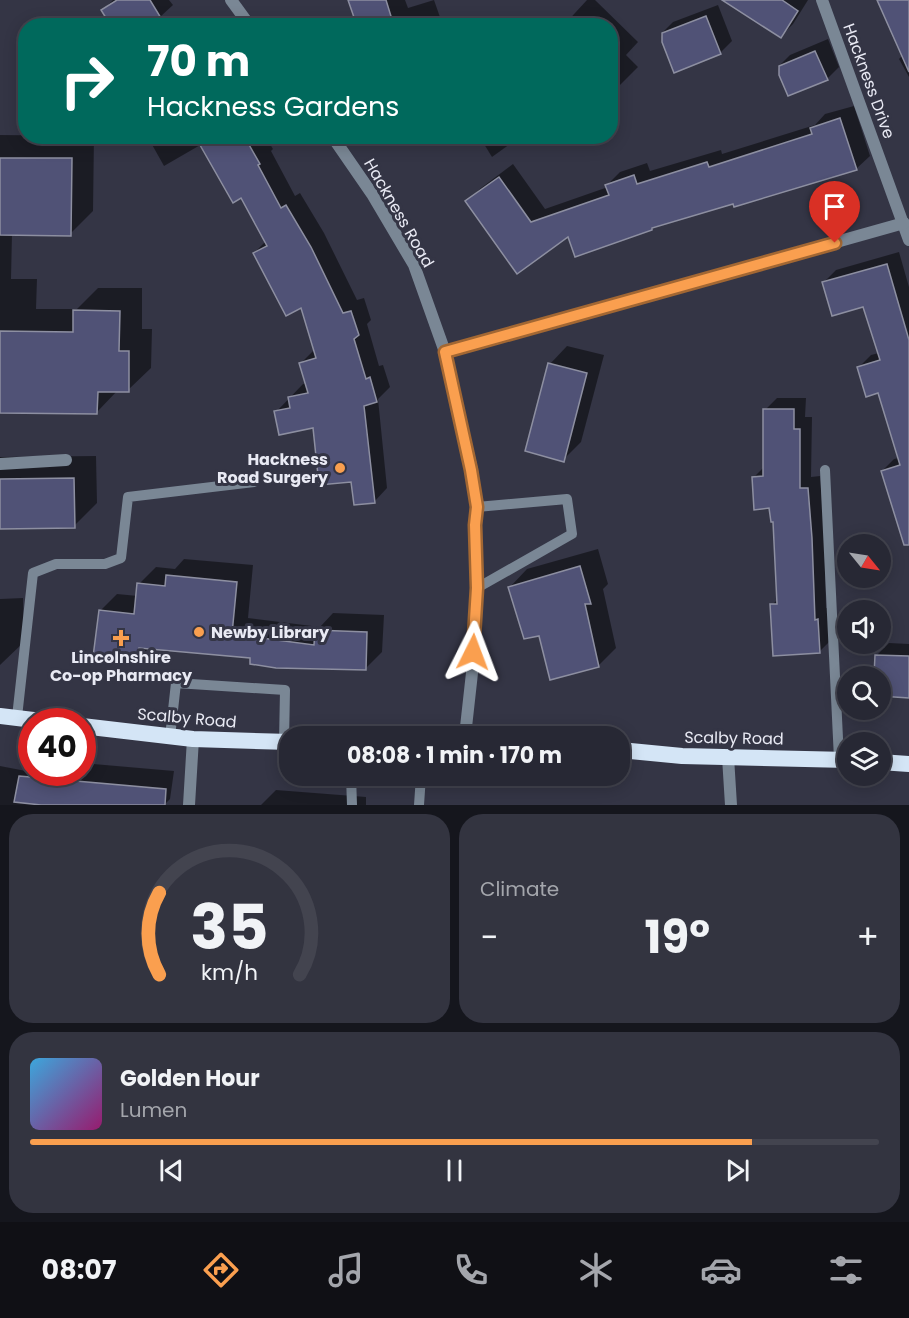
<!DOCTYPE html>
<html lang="en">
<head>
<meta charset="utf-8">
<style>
  :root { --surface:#272834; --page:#333440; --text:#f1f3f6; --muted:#a4a6ac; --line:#43444f; --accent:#fa9f4f }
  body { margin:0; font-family:Poppins,sans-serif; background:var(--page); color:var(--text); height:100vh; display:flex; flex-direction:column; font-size:22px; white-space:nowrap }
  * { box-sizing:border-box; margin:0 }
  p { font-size:20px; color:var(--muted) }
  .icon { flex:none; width:33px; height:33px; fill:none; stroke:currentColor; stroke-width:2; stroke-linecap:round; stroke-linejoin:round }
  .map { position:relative; height:805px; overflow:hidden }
  .details { display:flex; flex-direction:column; gap:9px; padding:9px; background:#15161d; flex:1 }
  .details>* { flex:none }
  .banner { position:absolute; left:18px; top:18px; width:600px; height:126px; border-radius:24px; box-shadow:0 3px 15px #0003,0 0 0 2px var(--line); background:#00695c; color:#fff; overflow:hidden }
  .needle { width:39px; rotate:120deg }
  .controls { position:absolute; left:837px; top:534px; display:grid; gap:12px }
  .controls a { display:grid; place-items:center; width:54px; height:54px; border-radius:50%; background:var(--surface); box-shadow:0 3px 15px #0003,0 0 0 2px var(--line); font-size:30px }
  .speed { position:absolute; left:18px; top:708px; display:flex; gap:12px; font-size:30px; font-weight:700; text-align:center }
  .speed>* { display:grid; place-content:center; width:78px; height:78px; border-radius:50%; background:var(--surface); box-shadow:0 3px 15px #0003,0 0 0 2px var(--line); line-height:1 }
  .speed .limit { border:9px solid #d22; background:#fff; color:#111 }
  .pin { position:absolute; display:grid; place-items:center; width:51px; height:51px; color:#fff; margin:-62px -26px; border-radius:50% 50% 50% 0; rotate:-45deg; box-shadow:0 0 6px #0007 }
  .pin .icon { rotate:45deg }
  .me { position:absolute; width:66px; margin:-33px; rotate:3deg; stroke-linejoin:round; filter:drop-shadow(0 0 4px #0008) }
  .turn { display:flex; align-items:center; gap:21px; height:126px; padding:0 30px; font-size:27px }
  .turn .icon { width:78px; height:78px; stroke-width:2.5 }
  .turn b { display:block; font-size:42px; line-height:51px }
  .big { font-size:45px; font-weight:700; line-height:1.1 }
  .details .tile { flex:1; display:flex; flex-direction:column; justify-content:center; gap:9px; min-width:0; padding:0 21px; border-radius:24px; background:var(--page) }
  .details .dial { align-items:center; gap:0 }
  .dial svg { height:156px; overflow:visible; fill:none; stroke:var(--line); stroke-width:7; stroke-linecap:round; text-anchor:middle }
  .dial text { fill:var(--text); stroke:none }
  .song { display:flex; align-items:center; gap:18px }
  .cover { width:72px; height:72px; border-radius:9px; background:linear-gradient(135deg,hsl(200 70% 55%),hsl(320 70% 35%)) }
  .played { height:6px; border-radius:3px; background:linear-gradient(90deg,var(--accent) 85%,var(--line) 85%) }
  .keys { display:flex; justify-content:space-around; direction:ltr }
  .heat { display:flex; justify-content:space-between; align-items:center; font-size:33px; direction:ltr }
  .details .tiles { flex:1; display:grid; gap:9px; grid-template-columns:1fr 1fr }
  .tile:last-child { grid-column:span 2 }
  .trip { position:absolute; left:279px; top:726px; width:351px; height:60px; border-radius:24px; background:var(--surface); box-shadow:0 3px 15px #0003,0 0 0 2px var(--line); font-weight:700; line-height:60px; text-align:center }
  .tab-bar { display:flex; height:96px; justify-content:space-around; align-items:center; background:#101015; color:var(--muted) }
  .tab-bar .icon { width:42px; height:42px }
  .tab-bar .active { color:var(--accent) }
  .tab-bar b { font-size:27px; color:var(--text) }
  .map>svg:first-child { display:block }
  .shadow { fill:#0007 }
  .building { fill:#505276; stroke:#8d8fa1; stroke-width:1.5 }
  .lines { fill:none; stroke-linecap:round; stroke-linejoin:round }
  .service { stroke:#7a8795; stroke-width:10 }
  .minor { stroke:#7a8795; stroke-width:12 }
  .tertiary { stroke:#7a8795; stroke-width:12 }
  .trunk { stroke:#d4e5f6; stroke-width:16 }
  .route-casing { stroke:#a26733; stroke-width:15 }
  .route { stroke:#fa9f4f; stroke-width:10 }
  .poi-dot { fill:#fa9f4f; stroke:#343545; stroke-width:2 }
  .labels { text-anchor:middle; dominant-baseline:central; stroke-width:6; stroke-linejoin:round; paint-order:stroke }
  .street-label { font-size:16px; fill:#e9eaf4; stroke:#343545 }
  .poi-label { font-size:16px; font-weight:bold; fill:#e9eaf4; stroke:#343545; text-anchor:end }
</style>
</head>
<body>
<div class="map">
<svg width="909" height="805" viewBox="0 0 909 805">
  <rect width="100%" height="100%" fill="#343545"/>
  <g class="shadow">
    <path d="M113,0H169L173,5L160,17L103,10Z"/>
    <path d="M350,0H405L408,8L434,0L441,20L435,26H358Z"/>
    <path d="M587,0H595L638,42L626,55L638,67L610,95V26H563Z"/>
    <path d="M748,0H808L793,24L781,36Z"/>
    <path d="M879,0H909V77L899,59L903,55Z"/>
    <path d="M718,5L732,41L720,53L675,71L661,34L673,22Z"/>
    <path d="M828,39L839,67L827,79L789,94L778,67L790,55Z"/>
    <path d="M854,106L870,156L856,169L734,202L655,226L652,229L569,235L467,201L481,188L513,164L545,209L608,187L607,185L620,172L647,163L650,171L721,150L722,154L815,125L825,114Z"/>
    <path d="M0,135L94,136L93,211L70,234H12L11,279H37L36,309H77L98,288H142V329H152L151,368L128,390H118L97,412L0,411Z"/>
    <path d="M155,136H265L273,149L271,151L295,196L300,193L324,233L357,300L364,298L371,320L367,324L379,366L383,365L390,387L378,399L387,488L374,502L352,480L314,427L276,412L303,384L307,383L301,363L315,349L302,306L254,253L266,241L242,196L202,144L164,166L150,141Z"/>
    <path d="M479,136H521L492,157Z"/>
    <path d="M899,252L909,287V519L882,471L894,459L899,458L879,391L858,368L871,355L879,353L864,305L824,282L836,270Z"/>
    <path d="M567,346L604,355L581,442L563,460L550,364Z"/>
    <path d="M777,398H806L805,417H812L811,477L820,476L824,525L826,608H830L831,640L819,652L772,605L778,599L775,521L771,507L753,478L764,467L765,410Z"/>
    <path d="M96,456L97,503L74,526L0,527V457Z"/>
    <path d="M598,549L608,584L603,589L616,648L598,666L510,587L527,569Z"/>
    <path d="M184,559L253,565L248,618L320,627L333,613L384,615L382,652L365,669L149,648L138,659L100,611L117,594L138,596L139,584L156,567L175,569Z"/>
    <path d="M23,598L24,642L0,665V599Z"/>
    <path d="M889,643L909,644V696L880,676H876L877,655Z"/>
    <path d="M82,763L174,771L170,799L164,805H0V766L26,771L32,765V772H82Z"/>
    <path d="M276,790L366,797V805H261Z"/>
  </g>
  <g class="building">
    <path d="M117,0H150L161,18L150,26H111L101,10Z"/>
    <path d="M348,0H386L394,26H357Z"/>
    <path d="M722,0H782L798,11L781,38Z"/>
    <path d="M877,0H909V72Z"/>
    <path d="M706,16L721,54L674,73L662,42V33Z"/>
    <path d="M815,51L828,80L788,96L779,75V66Z"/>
    <path d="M840,118L857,170L734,207L733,204L652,228V230L575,257L568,237L517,274L465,201L499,177L531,222L609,195L605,185L634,175L637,184L707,162L709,167L812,134L810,128Z"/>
    <path d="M214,136H244L260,164L258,165L281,208L286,205L311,247L343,313L351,311L359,335L354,339L366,379L370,377L377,402L364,406L375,503L354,505L351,482L319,485L313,428L279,435L274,411L290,408L288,397L308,393L299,363L316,358L301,308L286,316L253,253L267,246L241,198L233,203L200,145Z"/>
    <path d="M0,158H72L71,236L0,235Z"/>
    <path d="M887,264L909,340V545H904L881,471L900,465L878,393L866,397L857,367L880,360L863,307L832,316L822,282Z"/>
    <path d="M73,310L120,311L119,351H129V392H98L97,414L0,413V331L73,332Z"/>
    <path d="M548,363L587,373L564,462L525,451Z"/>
    <path d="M763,409H794V429H800V488H808L812,538L815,620L818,619L820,653L773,656L770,604H777L773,522H771L769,508L754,510L752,477L763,476Z"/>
    <path d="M74,478L75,528L0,529V479Z"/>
    <path d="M580,566L591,604H585L599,667L550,680L539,636L524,639L508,587Z"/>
    <path d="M166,575L237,582L232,634L314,645L315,630L367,632L366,670L276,668L250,664V658L139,648L138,661L93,657L99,610L134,614L137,583L165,586Z"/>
    <path d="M875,655L909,656V698L880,696V676H874Z"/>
    <path d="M19,776L166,789L165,805H41L14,802Z"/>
  </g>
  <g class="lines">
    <g class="service">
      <path d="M825,470L839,759"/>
      <path d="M477,588L572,534L567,499L477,507"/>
      <path d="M17,717L33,573L56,564H105L121,558L128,497L254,482"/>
      <path d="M170,737L176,683L285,690L284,742"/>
      <path d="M351,776L352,805"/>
      <path d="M419,805L421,776"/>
    </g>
    <g class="minor">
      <path d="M822,0L909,240"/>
      <path d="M445,352L904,223"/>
      <path d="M0,464L66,460"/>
      <path d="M728,757L731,805"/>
      <path d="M189,805L193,739"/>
    </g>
    <g class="tertiary">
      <path d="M231,0L250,26"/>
      <path d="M332,136L372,194L414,265L445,352L472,470L477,507L475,526L477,588L472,673L465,736"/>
    </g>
    <g class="trunk">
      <path d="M0,716L50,722"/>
      <path d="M82,726L193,739L290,742"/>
      <path d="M620,750L682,756L848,760"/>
      <path d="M880,762L909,764"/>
    </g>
  </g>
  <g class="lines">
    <defs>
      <path id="route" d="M473,652L477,588L475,525L477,507L471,470L445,352L835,243"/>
    </defs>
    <use href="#route" class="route-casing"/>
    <use href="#route" class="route"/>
  </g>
  <g class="poi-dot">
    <circle cx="340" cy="468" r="6"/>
    <circle cx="199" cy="632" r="6"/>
    <path d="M118 629h6v6h6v6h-6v6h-6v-6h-6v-6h6z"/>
  </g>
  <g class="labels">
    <g class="street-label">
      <text transform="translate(869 81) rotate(70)">Hackness Drive</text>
      <text transform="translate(399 213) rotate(60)">Hackness Road</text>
      <text transform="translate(187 718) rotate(5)">Scalby Road</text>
      <text transform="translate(734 738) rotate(1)">Scalby Road</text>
    </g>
    <g class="poi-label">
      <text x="328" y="459">Hackness<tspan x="328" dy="18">Road Surgery</tspan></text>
      <text x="211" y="632" text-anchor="start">Newby Library</text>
      <text x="121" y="657" text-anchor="middle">Lincolnshire<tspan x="121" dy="18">Co-op Pharmacy</tspan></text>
    </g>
  </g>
</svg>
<div class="controls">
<a><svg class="needle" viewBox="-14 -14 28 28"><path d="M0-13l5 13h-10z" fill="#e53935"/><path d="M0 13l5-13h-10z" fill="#a4a6ac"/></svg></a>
<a><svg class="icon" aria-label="sound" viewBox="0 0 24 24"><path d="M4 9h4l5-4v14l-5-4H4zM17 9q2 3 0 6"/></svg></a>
<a><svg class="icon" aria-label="search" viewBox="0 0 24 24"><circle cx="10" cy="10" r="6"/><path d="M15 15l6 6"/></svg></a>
<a><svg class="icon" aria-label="layers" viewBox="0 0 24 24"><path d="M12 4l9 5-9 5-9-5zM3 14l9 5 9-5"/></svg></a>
</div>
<div class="speed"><div class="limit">40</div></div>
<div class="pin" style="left:835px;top:243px;background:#d93025"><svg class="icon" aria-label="arrive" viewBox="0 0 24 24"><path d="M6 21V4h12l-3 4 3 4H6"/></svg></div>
<svg class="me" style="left:473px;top:652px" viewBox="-20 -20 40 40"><path d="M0-17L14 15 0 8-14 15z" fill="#fa9f4f" stroke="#fff" stroke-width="4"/></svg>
<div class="trip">08:08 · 1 min · 170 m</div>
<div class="banner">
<div class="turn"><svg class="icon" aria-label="right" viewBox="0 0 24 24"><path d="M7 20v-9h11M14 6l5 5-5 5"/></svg><div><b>70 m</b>Hackness Gardens</div></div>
</div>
</div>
<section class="details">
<div class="tiles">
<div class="tile dial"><svg viewBox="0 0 100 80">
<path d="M14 69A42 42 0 1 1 86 69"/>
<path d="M14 69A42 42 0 0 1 14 27" stroke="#fa9f4f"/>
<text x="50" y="56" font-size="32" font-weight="700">35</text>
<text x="50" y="72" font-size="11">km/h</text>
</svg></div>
<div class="tile"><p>Climate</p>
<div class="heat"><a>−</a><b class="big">19°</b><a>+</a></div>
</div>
<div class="tile">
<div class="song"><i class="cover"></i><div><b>Golden Hour</b><p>Lumen</p></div></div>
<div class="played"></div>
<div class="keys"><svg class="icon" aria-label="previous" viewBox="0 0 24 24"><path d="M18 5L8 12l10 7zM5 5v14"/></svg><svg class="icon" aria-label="pause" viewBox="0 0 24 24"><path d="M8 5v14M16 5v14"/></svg><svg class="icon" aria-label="next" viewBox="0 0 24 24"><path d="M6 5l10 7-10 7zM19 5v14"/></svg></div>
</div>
</div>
</section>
<nav class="tab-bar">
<b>08:07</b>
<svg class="icon active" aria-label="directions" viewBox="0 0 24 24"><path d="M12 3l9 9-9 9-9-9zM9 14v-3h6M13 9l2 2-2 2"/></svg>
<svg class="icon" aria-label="music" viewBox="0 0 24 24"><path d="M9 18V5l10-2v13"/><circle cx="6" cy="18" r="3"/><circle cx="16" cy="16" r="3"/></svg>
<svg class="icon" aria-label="phone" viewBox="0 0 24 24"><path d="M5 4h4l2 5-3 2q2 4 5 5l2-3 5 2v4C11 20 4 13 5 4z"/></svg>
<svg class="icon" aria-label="climate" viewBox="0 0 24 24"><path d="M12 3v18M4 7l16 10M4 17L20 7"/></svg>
<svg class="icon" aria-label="car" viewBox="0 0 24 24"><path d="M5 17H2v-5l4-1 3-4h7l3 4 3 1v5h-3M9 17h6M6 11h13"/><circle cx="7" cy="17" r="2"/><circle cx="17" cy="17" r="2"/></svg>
<svg class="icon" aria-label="filters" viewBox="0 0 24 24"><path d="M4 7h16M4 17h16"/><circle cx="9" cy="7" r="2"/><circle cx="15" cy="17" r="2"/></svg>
</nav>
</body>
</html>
